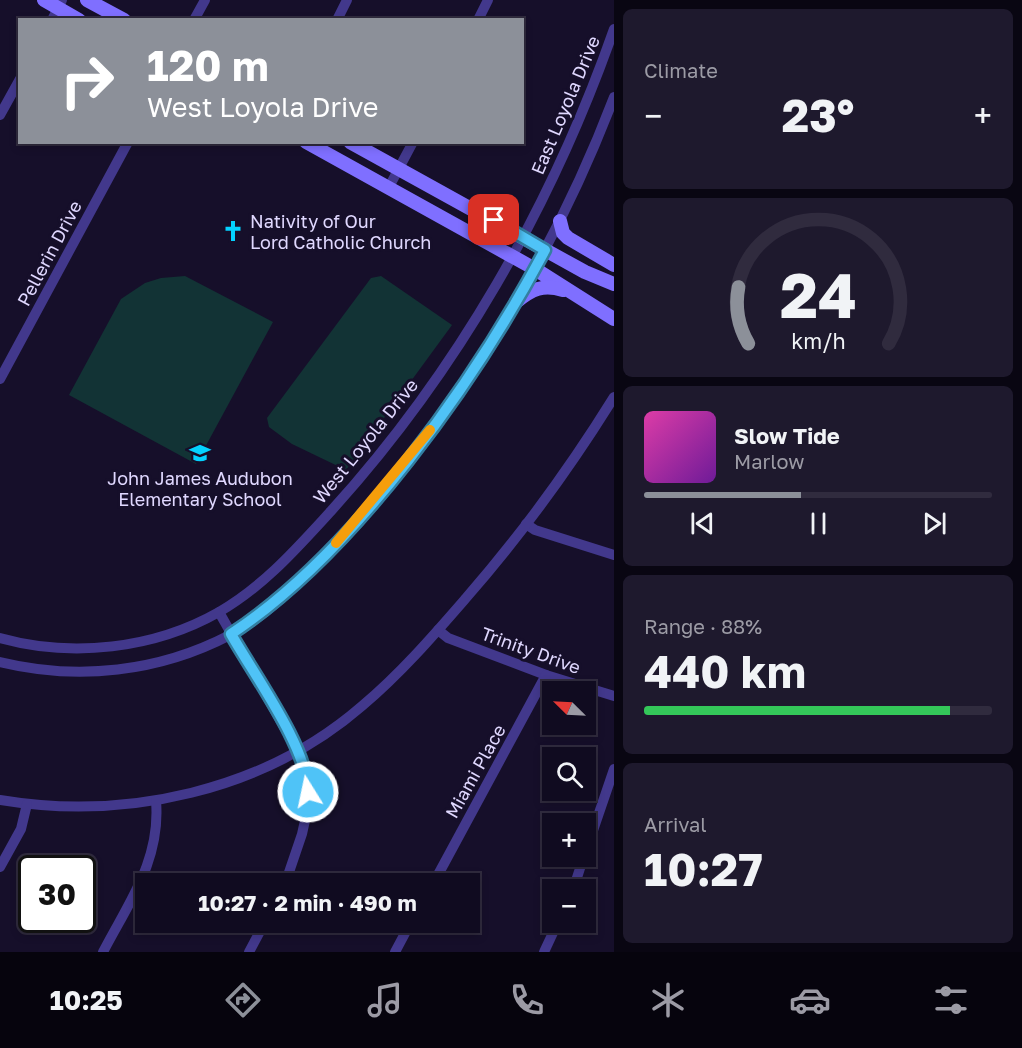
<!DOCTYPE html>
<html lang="en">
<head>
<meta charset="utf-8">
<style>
  :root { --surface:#100b20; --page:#1e192d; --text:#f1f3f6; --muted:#9c9ba5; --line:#302b3e; --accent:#8c9099 }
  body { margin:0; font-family:"Golos Text",sans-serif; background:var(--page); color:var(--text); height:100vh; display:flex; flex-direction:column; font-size:22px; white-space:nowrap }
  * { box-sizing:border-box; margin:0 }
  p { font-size:20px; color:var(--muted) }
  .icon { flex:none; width:33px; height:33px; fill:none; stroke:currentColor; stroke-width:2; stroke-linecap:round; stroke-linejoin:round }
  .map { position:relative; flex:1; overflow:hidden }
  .drawer { display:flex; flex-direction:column; gap:9px; padding:9px; background:#090612; width:408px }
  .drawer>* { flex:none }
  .guide { position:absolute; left:18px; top:18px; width:506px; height:126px; border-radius:0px; box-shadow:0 3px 9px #0003,0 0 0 2px var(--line); background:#8c9099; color:#fff; overflow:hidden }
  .needle { width:39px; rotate:294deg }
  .controls { position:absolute; left:542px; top:681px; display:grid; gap:12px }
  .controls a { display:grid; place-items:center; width:54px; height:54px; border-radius:0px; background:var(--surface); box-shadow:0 3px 9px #0003,0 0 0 2px var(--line); font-size:30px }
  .speed { position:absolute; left:18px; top:855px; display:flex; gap:12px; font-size:30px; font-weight:700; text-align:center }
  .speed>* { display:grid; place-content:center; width:78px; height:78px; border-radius:50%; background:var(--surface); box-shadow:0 3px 9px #0003,0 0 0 2px var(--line); line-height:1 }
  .speed .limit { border:3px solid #111; border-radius:9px; background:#fff; color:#111 }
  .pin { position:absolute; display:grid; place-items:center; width:51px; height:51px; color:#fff; margin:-26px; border-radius:12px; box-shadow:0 3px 9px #0006 }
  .me { position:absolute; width:66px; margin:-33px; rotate:350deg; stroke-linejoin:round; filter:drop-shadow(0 0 4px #0008) }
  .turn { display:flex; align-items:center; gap:21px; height:126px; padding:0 30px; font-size:27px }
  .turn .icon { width:78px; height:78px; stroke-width:2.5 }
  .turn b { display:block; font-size:42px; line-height:51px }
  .big { font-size:45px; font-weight:700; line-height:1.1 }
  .drawer .widget { flex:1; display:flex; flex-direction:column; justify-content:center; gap:9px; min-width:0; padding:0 21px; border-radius:9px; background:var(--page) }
  .drawer .dial { align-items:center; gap:0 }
  .dial svg { height:156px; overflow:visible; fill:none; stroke:var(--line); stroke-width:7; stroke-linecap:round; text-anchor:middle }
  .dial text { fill:var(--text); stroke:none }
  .song { display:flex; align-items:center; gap:18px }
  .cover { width:72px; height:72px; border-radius:9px; background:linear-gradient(135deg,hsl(320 70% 55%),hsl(280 70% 35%)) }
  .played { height:6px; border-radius:3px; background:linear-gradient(90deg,var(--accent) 45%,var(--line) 45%) }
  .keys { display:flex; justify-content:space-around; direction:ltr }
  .heat { display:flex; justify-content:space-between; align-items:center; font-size:33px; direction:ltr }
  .charge { height:9px; border-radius:4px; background:linear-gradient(90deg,#34c759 88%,var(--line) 0) }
  .trip { position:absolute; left:135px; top:873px; width:345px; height:60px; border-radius:0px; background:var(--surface); box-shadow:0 3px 9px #0003,0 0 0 2px var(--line); font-weight:700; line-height:60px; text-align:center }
  .menu { display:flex; height:96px; justify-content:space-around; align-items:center; background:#06040d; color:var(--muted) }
  .menu .icon { width:42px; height:42px }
  .menu .active { color:var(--accent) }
  .menu b { font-size:27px; color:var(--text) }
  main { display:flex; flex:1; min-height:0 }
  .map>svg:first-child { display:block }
  .green { fill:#123335 }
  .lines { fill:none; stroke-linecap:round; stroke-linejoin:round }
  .minor { stroke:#42388c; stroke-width:10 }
  .secondary { stroke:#7f6fff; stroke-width:14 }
  .route-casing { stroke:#337fa1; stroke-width:15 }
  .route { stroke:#4fc3f7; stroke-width:10 }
  .slow { stroke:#f59e0b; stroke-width:10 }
  .labels { text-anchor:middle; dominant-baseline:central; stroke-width:6; stroke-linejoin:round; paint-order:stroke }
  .street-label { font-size:18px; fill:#e0d8ff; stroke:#160f2a }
  .poi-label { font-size:18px; fill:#e0d8ff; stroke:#160f2a; text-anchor:start }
</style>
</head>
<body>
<main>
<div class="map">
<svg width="614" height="952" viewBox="0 0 614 952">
  <rect width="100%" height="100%" fill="#160f2a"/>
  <g class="green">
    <path d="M185,276L273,322L196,464L69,395L121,299L145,283L161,278Z"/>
    <path d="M381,276L452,325L346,470L292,444L269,427L267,418L371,278Z"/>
  </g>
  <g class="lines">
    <g class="minor">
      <path d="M52,20L62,0"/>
      <path d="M194,20L205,0"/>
      <path d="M337,20L347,0"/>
      <path d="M478,20L488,0"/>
      <path d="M0,115L20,79"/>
      <path d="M389,187L413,142"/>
      <path d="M0,379L128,142"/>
      <path d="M526,524L535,530L614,555"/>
      <path d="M219,612L297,750L307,778L308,807L302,834L285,884"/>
      <path d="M438,630L448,638L546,675L614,696"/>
      <path d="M0,638C72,658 154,649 219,612C264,586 297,548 331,511C457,372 552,206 614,29"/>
      <path d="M0,662C78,681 159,672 230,635C273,613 307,574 339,539C458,411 552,260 614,97"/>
      <path d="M0,800C126,821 264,791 362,706C401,673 433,636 466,598C521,535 570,468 614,397"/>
      <path d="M585,854L614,769"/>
      <path d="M0,867L21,829L27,804"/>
      <path d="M433,884L546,675"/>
      <path d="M573,890L584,856"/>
      <path d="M103,952C129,902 161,860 156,801"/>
      <path d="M249,952L265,922"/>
      <path d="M395,952L411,922"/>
      <path d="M544,952L558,922"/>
    </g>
    <g class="secondary">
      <path d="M44,0L79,20"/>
      <path d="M87,0L124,20"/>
      <path d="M306,142L535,269L614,319"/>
      <path d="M350,142L585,272L614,284"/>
      <path d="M560,221L563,233L568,238L614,265"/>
      <path d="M516,302C532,289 543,284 563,290"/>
    </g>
  </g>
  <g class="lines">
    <defs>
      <path id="route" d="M308,792C308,748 254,675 231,634C354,553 476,380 545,250L494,220"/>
    </defs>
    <use href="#route" class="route-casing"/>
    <use href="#route" class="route"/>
    <path class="slow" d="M336,543L430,430"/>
  </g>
  <defs>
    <symbol id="church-bare" viewBox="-9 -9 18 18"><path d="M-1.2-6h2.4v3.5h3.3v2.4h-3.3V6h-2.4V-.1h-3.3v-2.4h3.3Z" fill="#04d2ff" stroke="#160f2a" stroke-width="2.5" paint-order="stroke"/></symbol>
    <symbol id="school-bare" viewBox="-9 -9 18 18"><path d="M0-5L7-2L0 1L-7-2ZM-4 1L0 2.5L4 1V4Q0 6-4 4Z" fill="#04d2ff" stroke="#160f2a" stroke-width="2.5" paint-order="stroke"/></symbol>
  </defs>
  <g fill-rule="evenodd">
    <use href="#church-bare" x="218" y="216" width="30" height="30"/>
    <use href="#school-bare" x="185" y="438" width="30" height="30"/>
  </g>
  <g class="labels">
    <g class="street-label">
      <text transform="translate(565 105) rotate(-67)">East Loyola Drive</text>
      <text transform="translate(49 253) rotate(-62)">Pellerin Drive</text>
      <text transform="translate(365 441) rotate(-51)">West Loyola Drive</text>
      <text transform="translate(531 650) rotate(20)">Trinity Drive</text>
      <text transform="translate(475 771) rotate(-61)">Miami Place</text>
    </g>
    <g class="poi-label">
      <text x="250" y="221">Nativity of Our<tspan x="250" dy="21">Lord Catholic Church</tspan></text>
      <text x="200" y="478" text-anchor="middle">John James Audubon<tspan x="200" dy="21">Elementary School</tspan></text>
    </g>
  </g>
</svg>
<div class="controls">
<a><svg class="needle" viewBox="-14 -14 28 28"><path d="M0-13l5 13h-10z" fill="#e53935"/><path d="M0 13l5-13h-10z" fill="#9c9ba5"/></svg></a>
<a><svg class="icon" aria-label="search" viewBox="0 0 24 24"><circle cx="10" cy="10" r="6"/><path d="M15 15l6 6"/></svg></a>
<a>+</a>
<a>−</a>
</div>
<div class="speed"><div class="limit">30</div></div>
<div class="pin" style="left:494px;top:220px;background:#d93025"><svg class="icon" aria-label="arrive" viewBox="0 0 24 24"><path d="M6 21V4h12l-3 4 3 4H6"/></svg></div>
<svg class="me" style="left:308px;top:792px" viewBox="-20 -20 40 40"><circle r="17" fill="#4fc3f7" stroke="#fff" stroke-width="3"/><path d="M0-11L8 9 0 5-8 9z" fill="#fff"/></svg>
<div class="trip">10:27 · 2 min · 490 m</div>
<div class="guide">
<div class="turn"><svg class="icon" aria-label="right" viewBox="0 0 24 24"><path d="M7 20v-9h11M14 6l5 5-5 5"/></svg><div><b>120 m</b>West Loyola Drive</div></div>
</div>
</div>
<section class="drawer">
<div class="widget"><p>Climate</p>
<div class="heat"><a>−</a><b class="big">23°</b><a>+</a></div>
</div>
<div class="widget dial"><svg viewBox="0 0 100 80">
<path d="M14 69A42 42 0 1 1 86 69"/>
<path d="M14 69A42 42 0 0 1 9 40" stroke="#8c9099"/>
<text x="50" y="56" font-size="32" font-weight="700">24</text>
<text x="50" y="72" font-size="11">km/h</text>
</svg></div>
<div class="widget">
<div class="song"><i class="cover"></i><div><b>Slow Tide</b><p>Marlow</p></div></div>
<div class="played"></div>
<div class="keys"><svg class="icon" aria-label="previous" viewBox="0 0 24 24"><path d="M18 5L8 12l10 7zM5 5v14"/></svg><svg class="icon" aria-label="pause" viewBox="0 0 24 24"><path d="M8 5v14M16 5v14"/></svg><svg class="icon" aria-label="next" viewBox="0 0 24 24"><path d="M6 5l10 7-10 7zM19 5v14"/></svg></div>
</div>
<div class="widget"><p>Range · 88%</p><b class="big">440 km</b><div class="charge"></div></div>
<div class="widget"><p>Arrival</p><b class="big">10:27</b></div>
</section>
</main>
<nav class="menu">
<b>10:25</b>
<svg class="icon active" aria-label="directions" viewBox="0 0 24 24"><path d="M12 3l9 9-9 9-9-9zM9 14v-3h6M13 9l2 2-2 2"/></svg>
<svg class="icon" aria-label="music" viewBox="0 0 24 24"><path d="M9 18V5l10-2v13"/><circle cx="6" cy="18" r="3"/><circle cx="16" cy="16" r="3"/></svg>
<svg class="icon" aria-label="phone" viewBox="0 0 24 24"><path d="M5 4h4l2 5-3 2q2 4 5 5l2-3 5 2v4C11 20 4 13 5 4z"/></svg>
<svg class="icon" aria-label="climate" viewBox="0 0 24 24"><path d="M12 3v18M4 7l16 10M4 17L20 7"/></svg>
<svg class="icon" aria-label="car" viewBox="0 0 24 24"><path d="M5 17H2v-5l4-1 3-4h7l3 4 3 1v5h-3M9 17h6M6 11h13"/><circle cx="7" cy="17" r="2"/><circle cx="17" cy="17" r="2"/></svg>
<svg class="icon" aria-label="filters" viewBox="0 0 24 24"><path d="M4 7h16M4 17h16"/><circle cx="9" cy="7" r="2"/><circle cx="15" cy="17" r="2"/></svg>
</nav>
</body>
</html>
